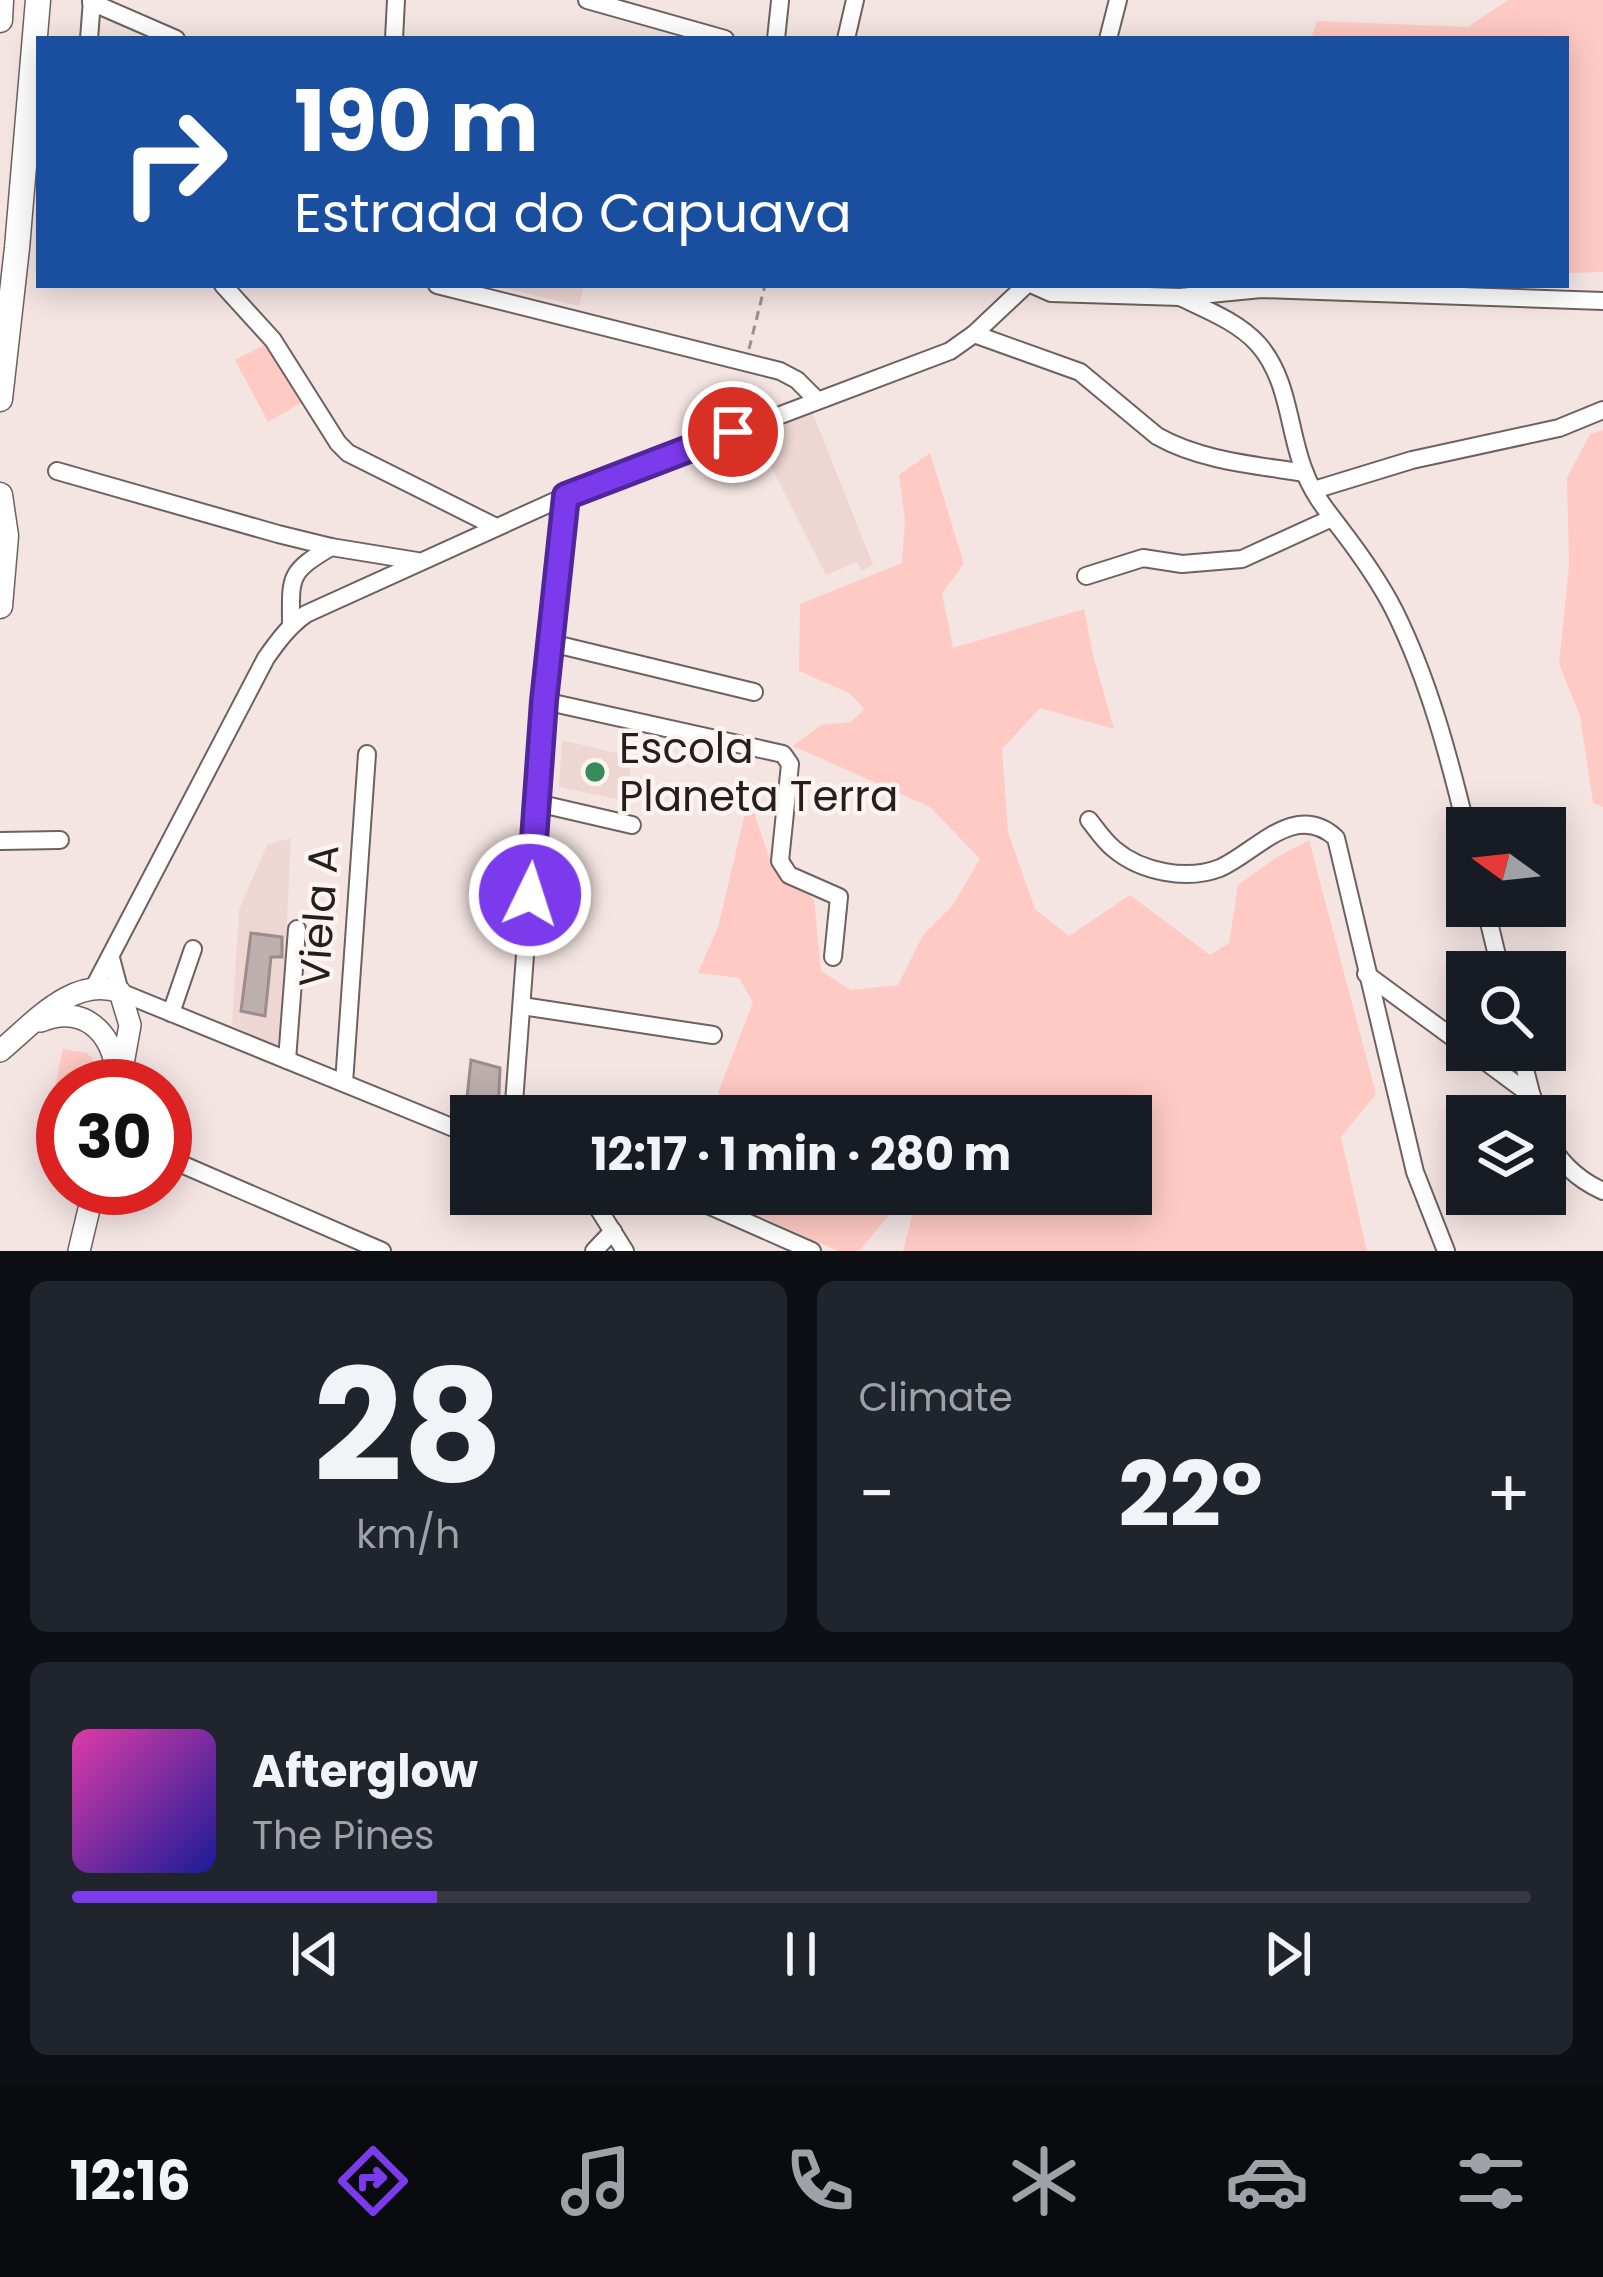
<!DOCTYPE html>
<html lang="en">
<head>
<meta charset="utf-8">
<style>
  :root { --surface:#171b24; --page:#20242c; --text:#f1f3f6; --muted:#9ea1a6; --line:#363941; --accent:#7c3aed }
  body { margin:0; font-family:Poppins,sans-serif; background:var(--page); color:var(--text); height:100vh; display:flex; flex-direction:column; font-size:45px; white-space:nowrap }
  * { box-sizing:border-box; margin:0 }
  p { font-size:39px; color:var(--muted) }
  .icon { flex:none; width:66px; height:66px; fill:none; stroke:currentColor; stroke-width:2; stroke-linecap:round; stroke-linejoin:round }
  .map { position:relative; height:1251px; overflow:hidden }
  .details { display:flex; flex-direction:column; gap:30px; padding:30px; background:#0d0f14; flex:1 }
  .details>* { flex:none }
  .banner { position:absolute; left:36px; top:36px; width:1533px; height:252px; border-radius:0px; box-shadow:0 6px 30px #0003; background:#1a4fa0; color:#fff; overflow:hidden }
  .needle { width:78px; rotate:285deg }
  .buttons { position:absolute; left:1446px; top:807px; display:grid; gap:24px }
  .buttons a { display:grid; place-items:center; width:120px; height:120px; border-radius:0px; background:var(--surface); box-shadow:0 6px 30px #0003; font-size:60px }
  .speed { position:absolute; left:36px; top:1059px; display:flex; gap:24px; font-size:60px; font-weight:700; text-align:center }
  .speed>* { display:grid; place-content:center; width:156px; height:156px; border-radius:50%; background:var(--surface); box-shadow:0 6px 30px #0003; line-height:1 }
  .speed .limit { border:18px solid #d22; background:#fff; color:#111 }
  .pin { position:absolute; display:grid; place-items:center; width:102px; height:102px; color:#fff; margin:-51px; border:6px solid #fff; border-radius:50%; box-shadow:0 3px 12px #0007 }
  .me { position:absolute; width:132px; margin:-66px; rotate:4deg; stroke-linejoin:round; filter:drop-shadow(0 0 9px #0008) }
  .turn { display:flex; align-items:center; gap:42px; height:252px; padding:0 60px; font-size:54px }
  .turn .icon { width:156px; height:156px; stroke-width:2.5 }
  .turn b { display:block; font-size:84px; line-height:102px }
  .big { font-size:90px; font-weight:700; line-height:1.1 }
  .details .tile { flex:1; display:flex; flex-direction:column; justify-content:center; gap:18px; min-width:0; padding:0 42px; border-radius:18px; background:var(--page) }
  .details .dial { align-items:center; gap:0 }
  .dial b { font-size:156px; line-height:1 }
  .song { display:flex; align-items:center; gap:36px }
  .cover { width:144px; height:144px; border-radius:18px; background:linear-gradient(135deg,hsl(320 70% 55%),hsl(240 70% 35%)) }
  .played { height:12px; border-radius:6px; background:linear-gradient(90deg,var(--accent) 25%,var(--line) 25%) }
  .keys { display:flex; justify-content:space-around; direction:ltr }
  .heat { display:flex; justify-content:space-between; align-items:center; font-size:66px; direction:ltr }
  .details .tiles { flex:1; display:grid; gap:30px; grid-template-columns:1fr 1fr }
  .tile:last-child { grid-column:span 2 }
  .trip { position:absolute; left:450px; top:1095px; width:702px; height:120px; border-radius:0px; background:var(--surface); box-shadow:0 6px 30px #0003; font-weight:700; line-height:120px; text-align:center }
  .menu { display:flex; height:192px; justify-content:space-around; align-items:center; background:#090b0e; color:var(--muted) }
  .menu .icon { width:84px; height:84px }
  .menu .on { color:var(--accent) }
  .menu b { font-size:54px; color:var(--text) }
  .map>svg:first-child { display:block }
  .built { fill:#eed6d3 }
  .green { fill:#ffcac3 }
  .building { fill:#bdafad; stroke:#9a8d8b; stroke-width:3 }
  .lines { fill:none; stroke-linecap:round; stroke-linejoin:round }
  .minor-casing { stroke:#6e615f; stroke-width:20 }
  .major-casing { stroke:#6e615f; stroke-width:24 }
  .highway-casing { stroke:#6e615f; stroke-width:27 }
  .path { stroke:#9b908f; stroke-width:3; stroke-dasharray:9 6; stroke-linecap:butt }
  .minor { stroke:#fff; stroke-width:16 }
  .major { stroke:#fff; stroke-width:21 }
  .highway { stroke:#fff; stroke-width:24 }
  .route-casing { stroke:#51269a; stroke-width:30 }
  .route { stroke:#7c3aed; stroke-width:21 }
  .poi-dot { fill:#3a8b5c; stroke:#fdf4f2; stroke-width:4.5 }
  .labels { text-anchor:middle; dominant-baseline:central; stroke-width:9; stroke-linejoin:round; paint-order:stroke }
  .poi-label { font-size:42px; fill:#241e1e; stroke:#fdf4f2; text-anchor:start }
  .street-label { font-size:42px; fill:#241e1e; stroke:#fdf4f2 }
</style>
</head>
<body>
<div class="map">
<svg width="1603" height="1251" viewBox="0 0 1603 1251">
  <rect width="100%" height="100%" fill="#f4e5e3"/>
  <g class="built">
    <path d="M491,285H584L579,306Z"/>
    <path d="M812,411L873,565L862,571L857,562L826,575L754,433Z"/>
    <path d="M562,740L632,757L626,801L559,787Z"/>
    <path d="M291,838L281,1049L232,1025L239,910L267,845Z"/>
  </g>
  <g class="green">
    <path d="M1508,0H1603V272L1566,273V39H1311L1317,21L1468,27Z"/>
    <path d="M269,342L306,400L268,422L235,360Z"/>
    <path d="M1603,430V807L1593,803L1580,716L1559,664L1569,566L1567,478L1590,434Z"/>
    <path d="M930,453L964,564L942,593L953,648L1084,609L1093,655L1114,729L1040,708L1002,749L1008,832L1035,909L1069,936L1130,895L1210,955L1229,943L1238,885L1274,859L1309,840L1376,1094L1341,1137L1367,1251H903L913,1213H891L859,1251H838L755,1214L756,1194H1131V1116H756L718,1093L753,1002L739,978L698,973L718,927L749,797L773,869L814,899L821,971L851,990L898,985L923,935L952,906L980,859L930,807L793,746L821,725L851,722L864,709L849,693L799,671L800,604L902,563L905,519L899,475Z"/>
    <path d="M63,1049L87,1053L98,1065L93,1086H63V1124L48,1121Z"/>
  </g>
  <g class="building">
    <path d="M251,933L282,937V957H271L265,1016L241,1011Z"/>
    <path d="M471,1060L500,1068L498,1116H465Z"/>
  </g>
  <g class="lines">
    <defs>
      <g id="minor">
        <path d="M587,0L725,39"/>
        <path d="M91,2L176,39"/>
        <path d="M89,39L92,0"/>
        <path d="M394,39L396,0"/>
        <path d="M776,39L780,1"/>
        <path d="M846,39L855,0"/>
        <path d="M1108,39L1118,0"/>
        <path d="M223,285L273,340L338,443L348,453L496,527"/>
        <path d="M437,285L780,371L797,380L817,400"/>
        <path d="M1033,285L1051,293L1180,297L1261,289L1603,301"/>
        <path d="M1180,297C1207,310 1238,322 1258,344C1290,380 1288,432 1305,473C1313,494 1327,511 1340,528C1360,554 1380,582 1395,612C1429,681 1449,757 1467,831"/>
        <path d="M974,334L1080,372L1157,436C1201,461 1256,465 1305,473"/>
        <path d="M57,471L278,534L331,547L417,561"/>
        <path d="M1314,490L1412,460L1559,428L1603,410"/>
        <path d="M1086,576L1143,558L1182,564L1242,559L1332,518"/>
        <path d="M291,626C291,577 287,573 331,547"/>
        <path d="M551,643L754,692"/>
        <path d="M544,701L783,754L790,764L780,861L789,875L839,897L833,957"/>
        <path d="M537,803L632,825"/>
        <path d="M1089,820C1097,830 1104,841 1114,849C1141,872 1187,881 1220,868C1255,853 1295,800 1336,838L1415,1172L1446,1251"/>
        <path d="M0,841L60,840"/>
        <path d="M1485,906L1501,972"/>
        <path d="M111,958L120,992L471,1135"/>
        <path d="M1366,974L1467,1048"/>
        <path d="M94,987L266,658C278,641 289,626 306,614L566,496L950,351L974,334L1026,285"/>
        <path d="M522,1006L713,1035"/>
        <path d="M171,1013L193,949"/>
        <path d="M1470,1050L1532,1096"/>
        <path d="M1520,1050L1537,1116"/>
        <path d="M287,1060L297,929"/>
        <path d="M344,1083L367,754"/>
        <path d="M513,1116L544,701L566,496"/>
        <path d="M1545,1134C1557,1160 1576,1179 1603,1191"/>
        <path d="M165,1157L382,1251"/>
        <path d="M589,1194L625,1251"/>
        <path d="M683,1194L812,1251"/>
        <path d="M594,1251L613,1231"/>
      </g>
      <g id="major">
        <path d="M41,1021C83,1004 112,1031 117,1074"/>
        <path d="M0,1051C33,1024 73,975 120,992L130,1025L119,1086"/>
        <path d="M79,1251L94,1188"/>
      </g>
      <g id="highway">
        <path d="M0,20L1,0"/>
        <path d="M0,399L17,248L38,0"/>
        <path d="M0,495L6,536L0,606"/>
      </g>
    </defs>
    <use href="#minor" class="minor-casing"/>
    <use href="#major" class="major-casing"/>
    <use href="#highway" class="highway-casing"/>
    <path class="path" d="M749,349L765,285"/>
    <use href="#minor" class="minor"/>
    <use href="#major" class="major"/>
    <use href="#highway" class="highway"/>
  </g>
  <g class="lines">
    <defs>
      <path id="route" d="M530,895L544,701L566,496L733,432"/>
    </defs>
    <use href="#route" class="route-casing"/>
    <use href="#route" class="route"/>
  </g>
  <circle class="poi-dot" cx="595" cy="772" r="12"/>
  <g class="labels">
    <g class="poi-label">
      <text x="619" y="748">Escola<tspan x="619" dy="48">Planeta Terra</tspan></text>
    </g>
    <g class="street-label">
      <text transform="translate(319 916) rotate(-86)">Viela A</text>
    </g>
  </g>
</svg>
<div class="buttons">
<a><svg class="needle" viewBox="-14 -14 28 28"><path d="M0-13l5 13h-10z" fill="#e53935"/><path d="M0 13l5-13h-10z" fill="#9ea1a6"/></svg></a>
<a><svg class="icon" aria-label="search" viewBox="0 0 24 24"><circle cx="10" cy="10" r="6"/><path d="M15 15l6 6"/></svg></a>
<a><svg class="icon" aria-label="layers" viewBox="0 0 24 24"><path d="M12 4l9 5-9 5-9-5zM3 14l9 5 9-5"/></svg></a>
</div>
<div class="speed"><div class="limit">30</div></div>
<div class="pin" style="left:733px;top:432px;background:#d93025"><svg class="icon" aria-label="arrive" viewBox="0 0 24 24"><path d="M6 21V4h12l-3 4 3 4H6"/></svg></div>
<svg class="me" style="left:530px;top:895px" viewBox="-20 -20 40 40"><circle r="17" fill="#7c3aed" stroke="#fff" stroke-width="3"/><path d="M0-11L8 9 0 5-8 9z" fill="#fff"/></svg>
<div class="trip">12:17 · 1 min · 280 m</div>
<div class="banner">
<div class="turn"><svg class="icon" aria-label="right" viewBox="0 0 24 24"><path d="M7 20v-9h11M14 6l5 5-5 5"/></svg><div><b>190 m</b>Estrada do Capuava</div></div>
</div>
</div>
<section class="details">
<div class="tiles">
<div class="tile dial"><b>28</b><p>km/h</p></div>
<div class="tile"><p>Climate</p>
<div class="heat"><a>−</a><b class="big">22°</b><a>+</a></div>
</div>
<div class="tile">
<div class="song"><i class="cover"></i><div><b>Afterglow</b><p>The Pines</p></div></div>
<div class="played"></div>
<div class="keys"><svg class="icon" aria-label="previous" viewBox="0 0 24 24"><path d="M18 5L8 12l10 7zM5 5v14"/></svg><svg class="icon" aria-label="pause" viewBox="0 0 24 24"><path d="M8 5v14M16 5v14"/></svg><svg class="icon" aria-label="next" viewBox="0 0 24 24"><path d="M6 5l10 7-10 7zM19 5v14"/></svg></div>
</div>
</div>
</section>
<nav class="menu">
<b>12:16</b>
<svg class="icon on" aria-label="directions" viewBox="0 0 24 24"><path d="M12 3l9 9-9 9-9-9zM9 14v-3h6M13 9l2 2-2 2"/></svg>
<svg class="icon" aria-label="music" viewBox="0 0 24 24"><path d="M9 18V5l10-2v13"/><circle cx="6" cy="18" r="3"/><circle cx="16" cy="16" r="3"/></svg>
<svg class="icon" aria-label="phone" viewBox="0 0 24 24"><path d="M5 4h4l2 5-3 2q2 4 5 5l2-3 5 2v4C11 20 4 13 5 4z"/></svg>
<svg class="icon" aria-label="climate" viewBox="0 0 24 24"><path d="M12 3v18M4 7l16 10M4 17L20 7"/></svg>
<svg class="icon" aria-label="car" viewBox="0 0 24 24"><path d="M5 17H2v-5l4-1 3-4h7l3 4 3 1v5h-3M9 17h6M6 11h13"/><circle cx="7" cy="17" r="2"/><circle cx="17" cy="17" r="2"/></svg>
<svg class="icon" aria-label="filters" viewBox="0 0 24 24"><path d="M4 7h16M4 17h16"/><circle cx="9" cy="7" r="2"/><circle cx="15" cy="17" r="2"/></svg>
</nav>
</body>
</html>
